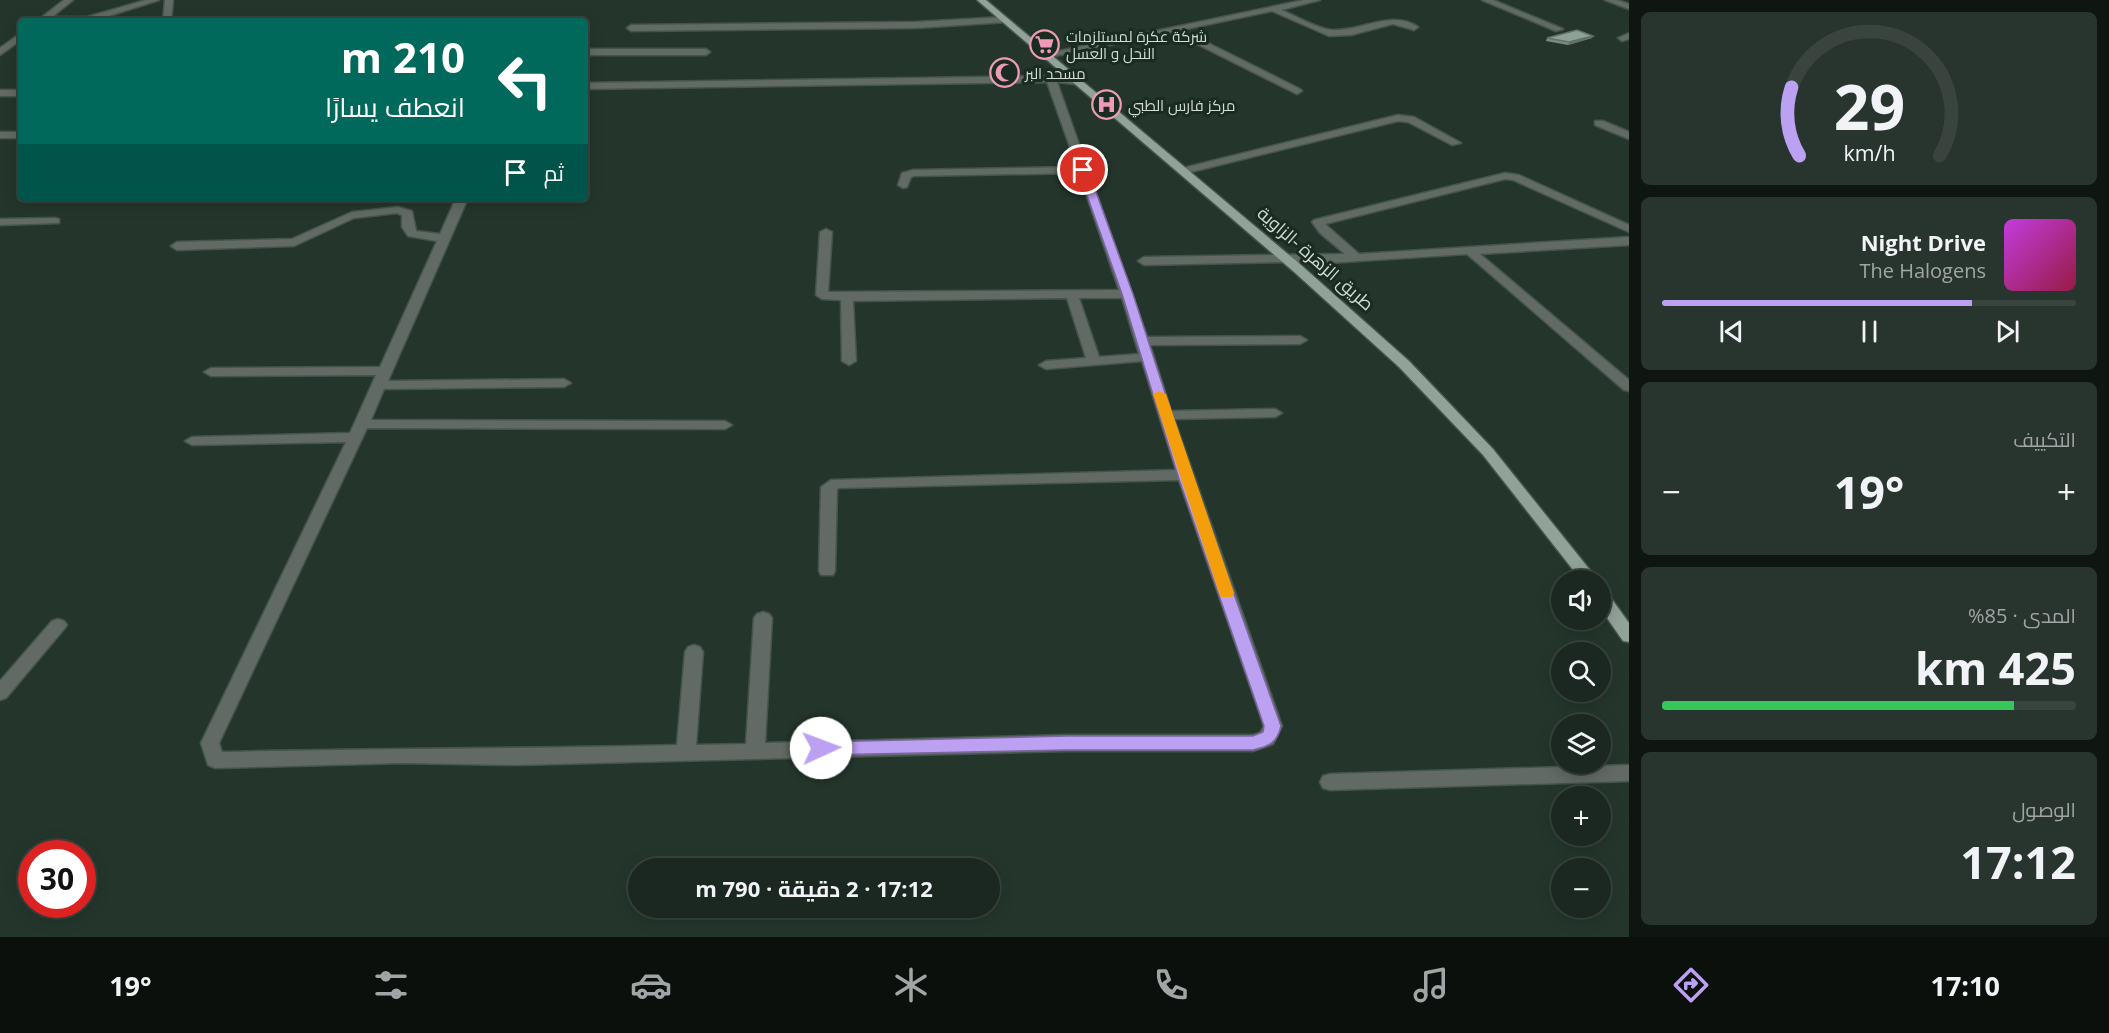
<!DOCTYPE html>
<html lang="ar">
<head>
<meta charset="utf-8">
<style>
  :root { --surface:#1b2821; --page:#28342e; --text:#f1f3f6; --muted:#a0a6a5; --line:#39443f; --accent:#bca0f2 }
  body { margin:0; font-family:"Open Sans",Cairo,sans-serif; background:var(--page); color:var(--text); direction:rtl; height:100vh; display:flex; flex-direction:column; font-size:22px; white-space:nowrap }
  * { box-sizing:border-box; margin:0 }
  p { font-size:20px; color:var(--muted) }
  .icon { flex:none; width:33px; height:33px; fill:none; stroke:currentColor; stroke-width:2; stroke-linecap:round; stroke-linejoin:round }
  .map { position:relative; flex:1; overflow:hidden; direction:ltr }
  .details { display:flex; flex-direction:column; gap:12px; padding:12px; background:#0f1612; width:480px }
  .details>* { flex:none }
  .guide { position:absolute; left:18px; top:18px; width:570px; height:183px; border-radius:6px; box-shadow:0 3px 15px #0003,0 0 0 2px var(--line); direction:rtl; background:#00695c; color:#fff; overflow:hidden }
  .buttons { position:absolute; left:1551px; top:570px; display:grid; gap:12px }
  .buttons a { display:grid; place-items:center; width:60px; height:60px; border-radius:50%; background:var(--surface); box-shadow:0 3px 15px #0003,0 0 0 2px var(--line); font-size:30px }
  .speed { position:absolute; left:18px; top:840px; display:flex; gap:12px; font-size:30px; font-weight:700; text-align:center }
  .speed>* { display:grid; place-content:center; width:78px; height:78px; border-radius:50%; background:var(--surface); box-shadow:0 3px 15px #0003,0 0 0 2px var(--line); line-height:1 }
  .speed .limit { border:9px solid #d22; background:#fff; color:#111 }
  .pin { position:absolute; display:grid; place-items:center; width:51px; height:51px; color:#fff; margin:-26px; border:3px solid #fff; border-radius:50%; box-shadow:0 2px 6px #0007 }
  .me { position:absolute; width:66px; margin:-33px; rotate:88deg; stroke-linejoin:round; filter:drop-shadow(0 0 4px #0008) }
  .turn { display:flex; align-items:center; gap:21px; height:126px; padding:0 24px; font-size:27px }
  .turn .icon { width:78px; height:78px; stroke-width:2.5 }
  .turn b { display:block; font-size:42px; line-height:51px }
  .then { display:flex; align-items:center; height:57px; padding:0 24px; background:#0003; gap:12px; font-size:22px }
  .big { font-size:45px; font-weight:700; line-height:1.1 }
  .details .widget { flex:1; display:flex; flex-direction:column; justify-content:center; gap:9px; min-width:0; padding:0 21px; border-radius:9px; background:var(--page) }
  .details .dial { align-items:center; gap:0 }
  .dial svg { height:156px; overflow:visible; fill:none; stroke:var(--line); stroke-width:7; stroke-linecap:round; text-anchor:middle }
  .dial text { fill:var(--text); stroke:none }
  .song { display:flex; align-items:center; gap:18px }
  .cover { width:72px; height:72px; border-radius:9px; background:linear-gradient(135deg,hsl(290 70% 55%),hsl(340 70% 35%)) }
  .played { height:6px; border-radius:3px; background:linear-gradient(90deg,var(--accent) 75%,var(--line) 75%) }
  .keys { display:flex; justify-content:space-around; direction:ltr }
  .heat { display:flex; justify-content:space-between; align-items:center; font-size:33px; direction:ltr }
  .charge { height:9px; border-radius:4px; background:linear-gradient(90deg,#34c759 85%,var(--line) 0) }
  .trip { position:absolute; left:628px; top:858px; width:372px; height:60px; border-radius:30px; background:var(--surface); box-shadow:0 3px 15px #0003,0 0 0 2px var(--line); font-weight:700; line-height:60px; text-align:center; direction:rtl }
  .dock { display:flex; height:96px; justify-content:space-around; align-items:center; background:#0b100d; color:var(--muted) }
  .dock .icon { width:42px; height:42px }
  .dock .on { color:var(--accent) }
  .dock b { font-size:27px; color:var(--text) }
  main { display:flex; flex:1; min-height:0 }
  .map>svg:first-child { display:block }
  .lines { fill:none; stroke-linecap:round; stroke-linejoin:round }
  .minor-casing { stroke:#43544b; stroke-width:3 }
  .major-casing { stroke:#43544b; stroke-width:3 }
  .minor { fill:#626a65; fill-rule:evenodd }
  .major { fill:#91a298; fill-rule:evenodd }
  .wall { fill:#798b81 }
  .shaded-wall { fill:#637169 }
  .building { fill:#8da296; stroke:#637169; stroke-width:1.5 }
  .route { fill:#bca0f2; stroke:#7a689d; stroke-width:1.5 }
  .slow { fill:#f59e0b }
  .labels { text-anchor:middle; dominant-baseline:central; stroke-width:6; stroke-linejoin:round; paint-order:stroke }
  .far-poi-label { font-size:15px; fill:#d2ddd6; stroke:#1a2c22; text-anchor:start }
  .street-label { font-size:18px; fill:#d2ddd6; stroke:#1a2c22 }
</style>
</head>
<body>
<main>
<section class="details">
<div class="widget dial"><svg viewBox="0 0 100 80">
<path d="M14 69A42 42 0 1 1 86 69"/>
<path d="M14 69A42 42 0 0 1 10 34" stroke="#bca0f2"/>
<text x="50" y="56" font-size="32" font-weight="700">29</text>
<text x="50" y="72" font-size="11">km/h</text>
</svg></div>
<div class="widget">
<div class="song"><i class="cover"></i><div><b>Night Drive</b><p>The Halogens</p></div></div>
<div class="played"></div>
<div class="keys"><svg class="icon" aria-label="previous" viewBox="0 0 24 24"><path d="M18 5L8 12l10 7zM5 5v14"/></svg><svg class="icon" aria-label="pause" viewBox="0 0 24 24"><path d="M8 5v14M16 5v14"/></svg><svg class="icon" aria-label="next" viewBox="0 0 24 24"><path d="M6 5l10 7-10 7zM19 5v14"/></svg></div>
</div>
<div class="widget"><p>التكييف</p>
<div class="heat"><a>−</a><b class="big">19°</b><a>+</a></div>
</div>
<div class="widget"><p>المدى · 85%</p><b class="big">425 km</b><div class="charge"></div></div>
<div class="widget"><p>الوصول</p><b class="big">17:12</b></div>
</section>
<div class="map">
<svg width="1629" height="937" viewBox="0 0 1629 937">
  <rect width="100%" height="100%" fill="#24362c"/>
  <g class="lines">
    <defs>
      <g id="minor">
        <path d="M64,0H73L52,17H87L146,0H159L93,21H37Z"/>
        <path d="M165,0H173L171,21H163Z"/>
        <path d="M1304,0H1320L1281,10C1295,15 1319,30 1333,30C1362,31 1392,9 1418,27L1414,30L1393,24L1351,35L1329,36L1272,11L1182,30L1300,89L1302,91L1297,94L1173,32L1045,58L1040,55Z"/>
        <path d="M1482,0H1493L1563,29L1556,31Z"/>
        <path d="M1605,0H1617L1629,4V9Z"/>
        <path d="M1004,17L1008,20L1007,22L916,28L631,31L627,28L631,25L916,22Z"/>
        <path d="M21,33V40L0,55V48Z"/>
        <path d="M1629,33V39L1622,41L1618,38Z"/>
        <path d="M585,49H706L710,52L706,55H585Z"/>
        <path d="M1051,76L1075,78L1080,81L1075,84L1057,82L1147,337L1300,336L1307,340L1300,344L1150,345L1171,411L1275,409L1282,413L1275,417L1174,419L1282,726L1273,744L1253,751H1068L516,765L403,763L215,768L208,765L201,743L346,442L192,445L185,441L192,437L350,433L376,375L211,376L204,372L211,368L380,367L437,241L408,236L402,227V215L397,213L354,218L294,246L177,250L171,246L177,242L292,239L352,212L398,207L412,211L416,231L440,234L456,198H468L388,381L564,379L571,383L564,387L384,389L371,420L725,421L732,425L725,429L367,428L219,743L222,752C374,748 525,749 677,745L685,652L688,647L694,645L700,647L703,652L696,745L746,744L754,618L757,614L763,612L769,614L772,618L765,743L1068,735H1253L1260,733L1264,726L1179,480L839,488L837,489L835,571L833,575H821L819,571L821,487L831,480L1176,470L1142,361L1046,369L1039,365L1046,361L1086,358L1067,298L853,301L856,361L849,365L842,361L841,300L822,299L816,295L820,232L826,229L832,232L828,292L1119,290L1079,173L914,176L911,177L907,187L903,188L898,185L902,173L913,170L1077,167L1047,82L585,89V83ZM1079,298H1122L1139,354L1099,357Z"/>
        <rect x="0" y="90" width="21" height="6"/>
        <path d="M1398,115L1414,117L1461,143L1452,145L1408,122L1398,121L1183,174L1178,171L1179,169Z"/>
        <path d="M1595,121H1603L1629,132V139L1595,125Z"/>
        <rect x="0" y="132" width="21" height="6"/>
        <path d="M1505,173L1519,175L1629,225V232L1513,180L1505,179L1325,224L1359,254L1629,237V245L1480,254L1629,380V391L1624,390L1467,254L1313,264L1285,262L1144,265L1138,261L1144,257L1345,254L1320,233L1312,222L1314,220Z"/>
        <path d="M55,218L59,219V223L0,225V219Z"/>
        <path d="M58,619L64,621L67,625L64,629L6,698L0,700V681L52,621Z"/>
        <path d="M1629,765V781L1330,790L1323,788L1320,782L1323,776L1330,774Z"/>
      </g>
      <g id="major">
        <path d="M977,0H986L1301,265L1409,361L1493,449L1598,580H1581L1483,455L1399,367L1293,271Z"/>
        <path d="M1600,589L1606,591L1629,623V642L1623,641L1600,608Z"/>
      </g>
    </defs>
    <use href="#minor" class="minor-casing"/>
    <use href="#major" class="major-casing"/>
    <use href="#minor" class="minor"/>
    <use href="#major" class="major"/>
  </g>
  <path class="wall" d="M1593,36L1592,38L1568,45L1546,41L1547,38Z"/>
  <path class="shaded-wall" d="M1593,36L1592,38L1568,45L1569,42Z"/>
  <path class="building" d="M1577,30L1593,36L1569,42L1547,38Z"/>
  <path class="route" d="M1083,167L1088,170L1133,294L1193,479L1281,726C1277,743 1270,746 1253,750H1068L821,755L815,753L812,748L815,744L821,742L1068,736H1253L1263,732L1264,726L1179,479L1122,294L1078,170Z"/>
  <path class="slow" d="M1159,391L1166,394L1234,593L1232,597H1221L1219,593L1153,394Z"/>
  <defs>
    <symbol id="supermarket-ring" viewBox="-11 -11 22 22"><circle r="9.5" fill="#1a2c22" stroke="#ef9ab8" stroke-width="1.5"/><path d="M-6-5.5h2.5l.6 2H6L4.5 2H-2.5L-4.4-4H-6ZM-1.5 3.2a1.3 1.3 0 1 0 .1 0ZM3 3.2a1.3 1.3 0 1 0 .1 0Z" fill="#ef9ab8"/></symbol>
    <symbol id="mosque-ring" viewBox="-11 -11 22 22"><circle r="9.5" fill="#1a2c22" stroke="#ef9ab8" stroke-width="1.5"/><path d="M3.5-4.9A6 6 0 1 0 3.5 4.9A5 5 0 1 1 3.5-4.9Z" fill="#ef9ab8"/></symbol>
    <symbol id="hospital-ring" viewBox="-11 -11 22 22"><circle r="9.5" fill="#1a2c22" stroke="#ef9ab8" stroke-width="1.5"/><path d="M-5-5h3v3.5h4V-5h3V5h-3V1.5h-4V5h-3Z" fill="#ef9ab8"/></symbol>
  </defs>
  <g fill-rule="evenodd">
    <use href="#supermarket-ring" x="1028" y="28" width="33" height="33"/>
    <use href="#mosque-ring" x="988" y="56" width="33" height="33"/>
    <use href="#hospital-ring" x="1090" y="88" width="33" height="33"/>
  </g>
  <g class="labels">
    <g class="far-poi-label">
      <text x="1066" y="36">شركة عكرة لمستلزمات<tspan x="1066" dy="17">النحل و العسل</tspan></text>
      <text x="1025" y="73">مسحد البر</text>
      <text x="1128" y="105">مركز فارس الطبي</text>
    </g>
    <g class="street-label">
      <text transform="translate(1316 258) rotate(41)">طريق الزهرة -الزاوية</text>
    </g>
  </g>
</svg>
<div class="buttons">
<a><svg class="icon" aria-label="sound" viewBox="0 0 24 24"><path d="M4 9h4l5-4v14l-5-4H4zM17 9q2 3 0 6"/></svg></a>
<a><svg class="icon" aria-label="search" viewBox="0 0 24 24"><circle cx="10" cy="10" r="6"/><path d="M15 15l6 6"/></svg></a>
<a><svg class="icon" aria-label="layers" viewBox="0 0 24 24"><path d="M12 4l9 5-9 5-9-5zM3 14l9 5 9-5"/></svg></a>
<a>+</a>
<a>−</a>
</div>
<div class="speed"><div class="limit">30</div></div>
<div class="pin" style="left:1083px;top:170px;background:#d93025"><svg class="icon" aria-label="arrive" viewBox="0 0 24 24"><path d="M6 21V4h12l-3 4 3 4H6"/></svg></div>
<svg class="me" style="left:821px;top:748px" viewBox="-20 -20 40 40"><circle r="19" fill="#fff"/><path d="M0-13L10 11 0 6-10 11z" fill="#bca0f2"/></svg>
<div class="trip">17:12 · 2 دقيقة · 790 m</div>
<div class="guide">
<div class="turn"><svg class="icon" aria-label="left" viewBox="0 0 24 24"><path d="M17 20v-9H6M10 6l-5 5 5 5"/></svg><div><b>210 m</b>انعطف يسارًا</div></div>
<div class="then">ثم<svg class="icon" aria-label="arrive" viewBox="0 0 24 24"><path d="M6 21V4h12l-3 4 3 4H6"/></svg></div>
</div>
</div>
</main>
<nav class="dock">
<b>17:10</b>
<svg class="icon on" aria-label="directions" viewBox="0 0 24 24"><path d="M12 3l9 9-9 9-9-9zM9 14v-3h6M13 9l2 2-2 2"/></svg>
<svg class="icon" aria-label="music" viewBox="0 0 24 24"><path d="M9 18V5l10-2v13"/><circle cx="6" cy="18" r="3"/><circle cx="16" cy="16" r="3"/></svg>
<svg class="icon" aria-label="phone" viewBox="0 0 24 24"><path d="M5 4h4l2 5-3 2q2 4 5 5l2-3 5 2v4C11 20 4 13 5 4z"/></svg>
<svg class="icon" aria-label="climate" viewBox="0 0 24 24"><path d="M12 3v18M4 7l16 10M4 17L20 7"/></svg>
<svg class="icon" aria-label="car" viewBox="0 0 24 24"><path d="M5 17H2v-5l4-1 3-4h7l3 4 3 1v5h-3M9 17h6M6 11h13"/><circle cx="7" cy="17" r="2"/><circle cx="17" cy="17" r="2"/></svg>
<svg class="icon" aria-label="filters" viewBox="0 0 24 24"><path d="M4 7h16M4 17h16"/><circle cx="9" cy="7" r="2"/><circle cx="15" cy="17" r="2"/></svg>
<b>19°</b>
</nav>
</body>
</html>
